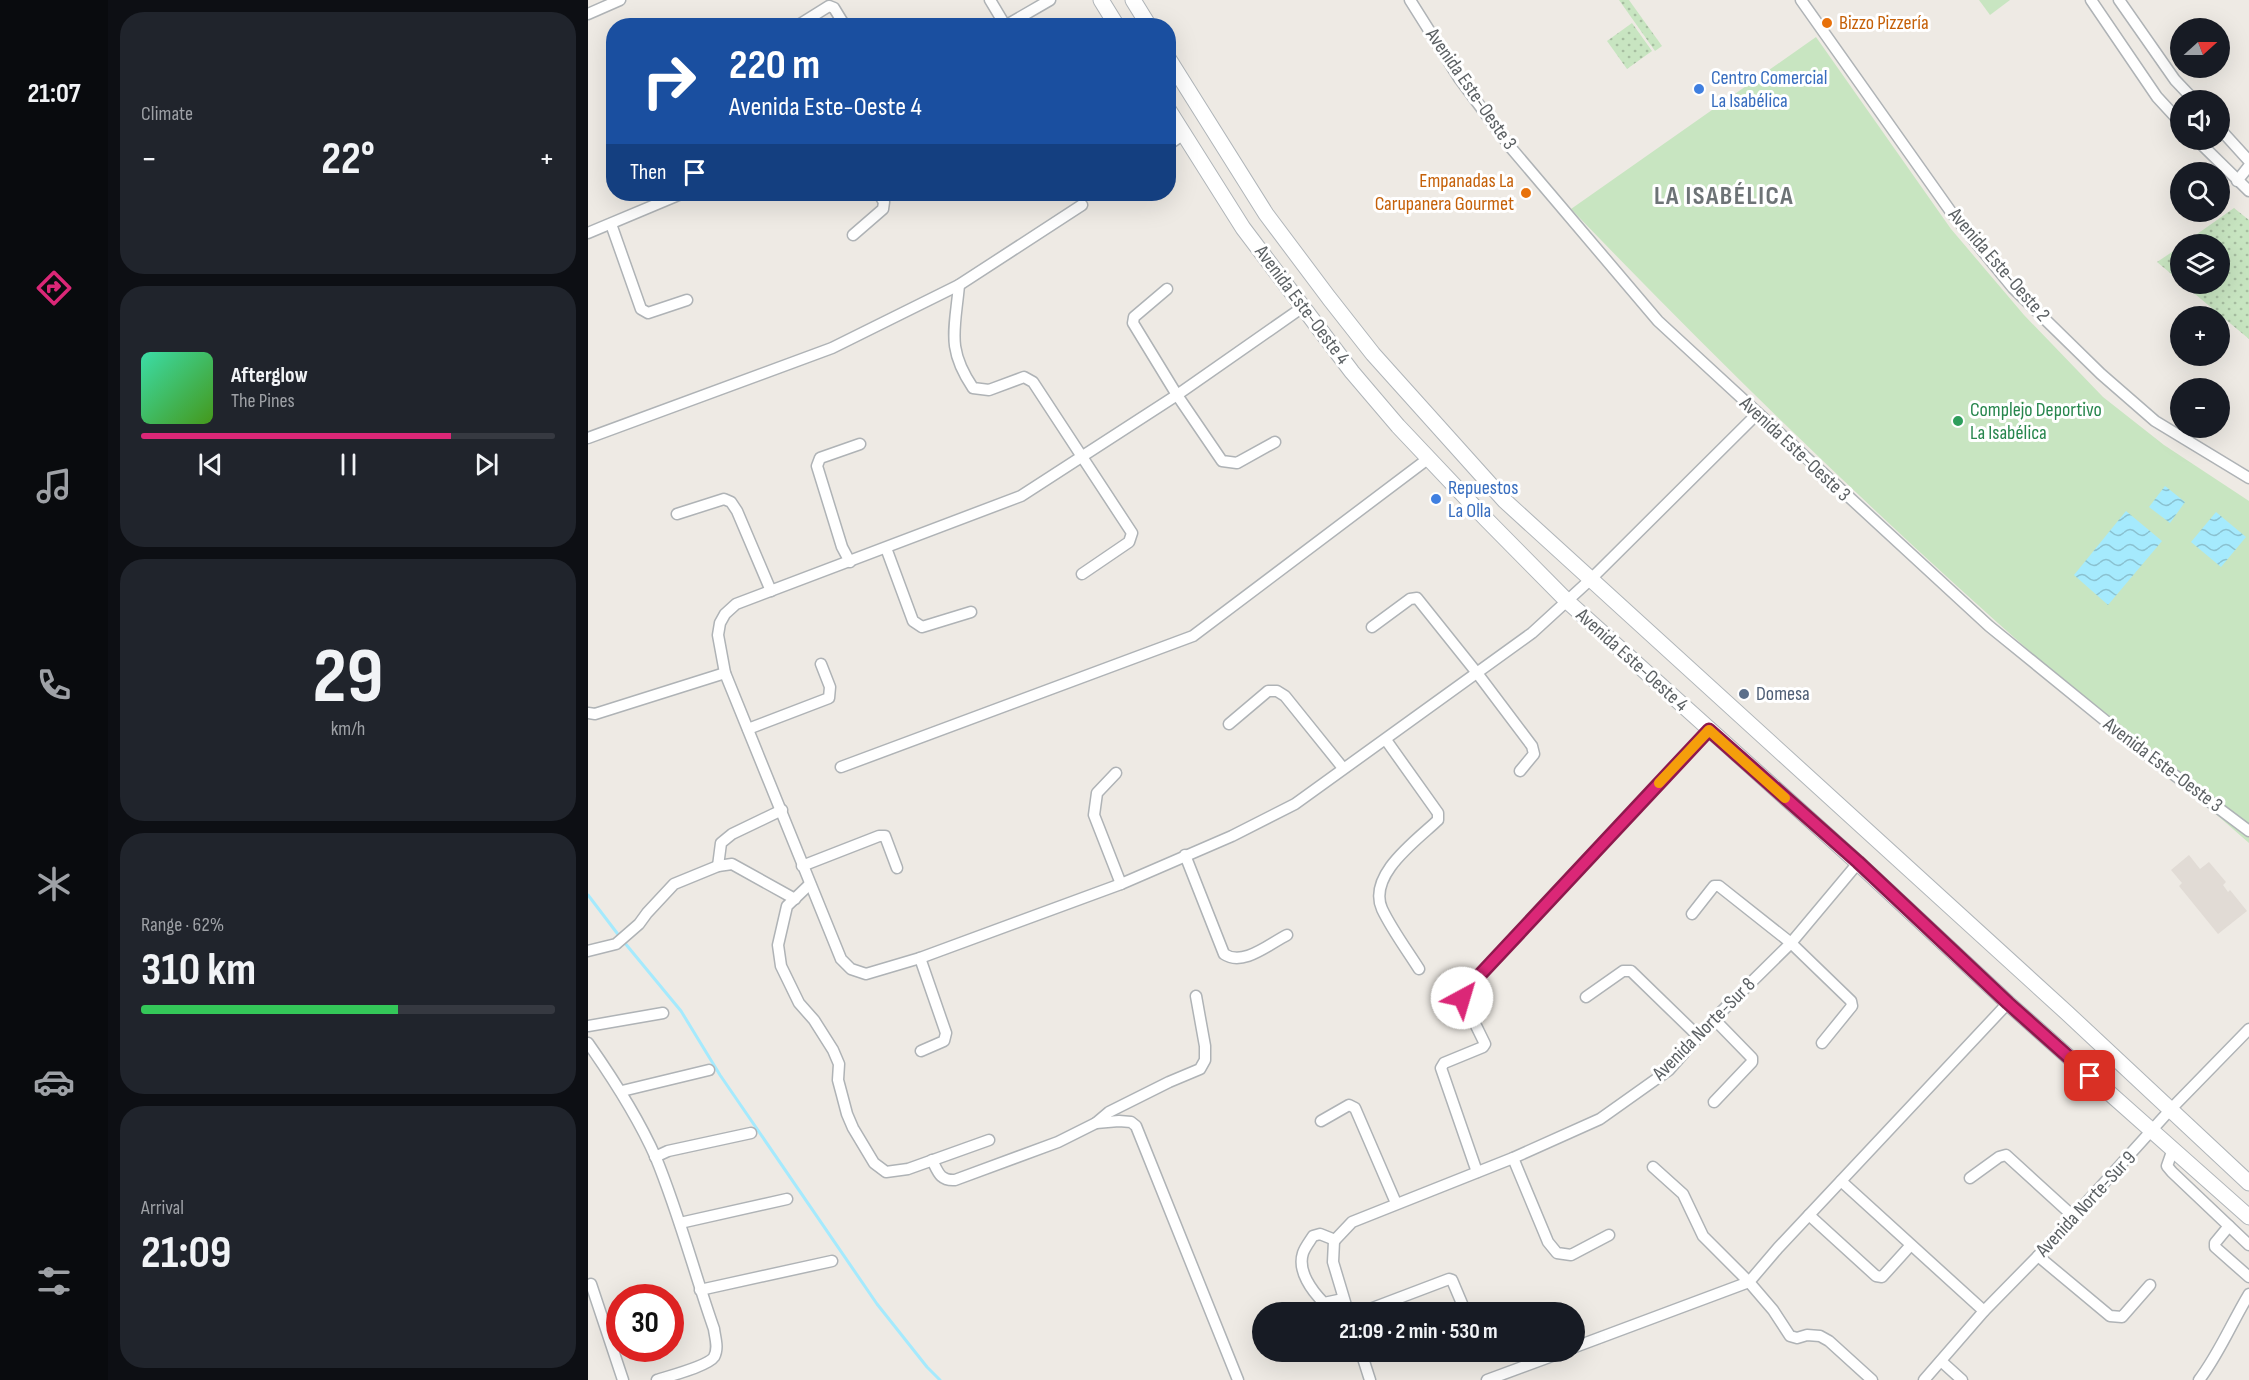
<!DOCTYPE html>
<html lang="en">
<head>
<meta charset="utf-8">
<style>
  :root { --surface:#171b24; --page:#20242c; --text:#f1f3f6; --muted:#9ea1a6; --line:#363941; --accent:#db2777 }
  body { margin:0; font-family:"Sofia Sans Condensed",sans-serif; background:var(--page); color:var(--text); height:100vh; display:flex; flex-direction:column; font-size:22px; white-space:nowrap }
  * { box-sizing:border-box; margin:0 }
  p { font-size:20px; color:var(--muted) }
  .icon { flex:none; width:33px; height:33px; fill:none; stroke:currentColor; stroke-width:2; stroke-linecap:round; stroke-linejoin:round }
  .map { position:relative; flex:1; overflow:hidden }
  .sheet { display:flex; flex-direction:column; gap:12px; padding:12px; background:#0d0f14; width:480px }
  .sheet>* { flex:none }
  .top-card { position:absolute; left:18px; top:18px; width:570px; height:183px; border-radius:24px; box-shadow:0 6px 24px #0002; background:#1a4fa0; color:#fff; overflow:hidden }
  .needle { width:39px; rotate:69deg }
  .fabs { position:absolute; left:1582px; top:18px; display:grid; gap:12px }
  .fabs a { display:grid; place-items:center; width:60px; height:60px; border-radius:50%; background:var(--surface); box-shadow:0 6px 24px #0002; font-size:30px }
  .speed { position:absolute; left:18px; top:1284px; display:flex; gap:12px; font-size:30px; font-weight:700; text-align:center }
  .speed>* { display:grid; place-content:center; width:78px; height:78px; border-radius:50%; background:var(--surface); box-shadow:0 6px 24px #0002; line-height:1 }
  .speed .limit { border:9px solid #d22; background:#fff; color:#111 }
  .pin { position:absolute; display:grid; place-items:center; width:51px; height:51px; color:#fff; margin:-26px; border-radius:12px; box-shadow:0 3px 9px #0006 }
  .me { position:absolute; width:66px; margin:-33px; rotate:39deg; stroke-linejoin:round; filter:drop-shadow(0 0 4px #0008) }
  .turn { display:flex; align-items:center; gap:21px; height:126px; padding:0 24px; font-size:27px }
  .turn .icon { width:78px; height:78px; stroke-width:2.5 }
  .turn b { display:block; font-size:42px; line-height:51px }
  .then { display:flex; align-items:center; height:57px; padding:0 24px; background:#0003; gap:12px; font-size:22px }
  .big { font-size:45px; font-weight:700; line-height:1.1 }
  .sheet .card { flex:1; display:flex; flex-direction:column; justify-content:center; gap:9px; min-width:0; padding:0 21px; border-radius:24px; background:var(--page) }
  .sheet .dial { align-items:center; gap:0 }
  .dial b { font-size:78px; line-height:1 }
  .song { display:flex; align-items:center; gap:18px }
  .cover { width:72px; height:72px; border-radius:9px; background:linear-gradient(135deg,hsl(160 70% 55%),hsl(100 70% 35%)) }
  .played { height:6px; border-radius:3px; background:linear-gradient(90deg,var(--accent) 75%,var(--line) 75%) }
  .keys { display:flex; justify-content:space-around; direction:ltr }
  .heat { display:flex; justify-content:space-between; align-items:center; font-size:33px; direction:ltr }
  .charge { height:9px; border-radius:4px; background:linear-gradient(90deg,#34c759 62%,var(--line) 0) }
  .trip { position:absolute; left:664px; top:1302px; width:333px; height:60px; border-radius:30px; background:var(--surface); box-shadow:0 6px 24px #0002; font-weight:700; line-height:60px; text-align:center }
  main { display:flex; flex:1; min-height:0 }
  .menu { display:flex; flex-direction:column; width:108px; justify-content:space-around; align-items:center; background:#090b0e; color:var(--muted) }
  .menu .icon { width:42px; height:42px }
  .menu .selected { color:var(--accent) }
  .menu b { font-size:27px; color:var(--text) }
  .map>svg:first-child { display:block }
  .education { fill:#e1dbd5 }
  .park { fill:url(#park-dots) }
  .pitch { fill:#c8e5c1 }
  .water { fill:url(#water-waves) }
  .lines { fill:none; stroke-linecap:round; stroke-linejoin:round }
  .stream { stroke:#a5eafd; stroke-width:3 }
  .street-casing { stroke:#afb3b6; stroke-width:13 }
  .secondary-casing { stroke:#b0b5b9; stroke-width:17 }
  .street { stroke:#fff; stroke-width:10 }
  .secondary { stroke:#fff; stroke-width:15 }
  .route-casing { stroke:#8e194d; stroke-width:15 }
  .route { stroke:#db2777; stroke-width:10 }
  .slow { stroke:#f59e0b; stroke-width:10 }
  .food-dot { fill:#e8710a; stroke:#fff; stroke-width:2 }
  .shop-dot { fill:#3f7fe0; stroke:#fff; stroke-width:2 }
  .leisure-dot { fill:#2e9e5b; stroke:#fff; stroke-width:2 }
  .service-dot { fill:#5c6f8a; stroke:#fff; stroke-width:2 }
  .labels { text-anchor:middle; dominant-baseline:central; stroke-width:6; stroke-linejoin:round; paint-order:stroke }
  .food-label { font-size:20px; fill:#c56008; stroke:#fff; text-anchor:start }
  .shop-label { font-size:20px; fill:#366cbe; stroke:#fff; text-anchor:start }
  .street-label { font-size:20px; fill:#5c6164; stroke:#fff }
  .leisure-label { font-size:20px; fill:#27864d; stroke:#fff; text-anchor:start }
  .service-label { font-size:20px; fill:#4e5e75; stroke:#fff; text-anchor:start }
  .district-label { font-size:26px; font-weight:bold; letter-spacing:1.5px; fill:#6d7376; stroke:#fff }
</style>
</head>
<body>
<main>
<nav class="menu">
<b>21:07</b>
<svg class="icon selected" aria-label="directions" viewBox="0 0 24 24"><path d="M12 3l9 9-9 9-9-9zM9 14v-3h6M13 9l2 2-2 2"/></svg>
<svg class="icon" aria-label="music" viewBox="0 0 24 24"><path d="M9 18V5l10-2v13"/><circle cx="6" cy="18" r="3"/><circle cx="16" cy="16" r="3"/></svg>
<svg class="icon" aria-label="phone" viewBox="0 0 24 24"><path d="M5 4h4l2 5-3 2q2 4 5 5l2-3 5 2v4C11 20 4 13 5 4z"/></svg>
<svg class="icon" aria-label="climate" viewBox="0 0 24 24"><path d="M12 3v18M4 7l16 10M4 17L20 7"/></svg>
<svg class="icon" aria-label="car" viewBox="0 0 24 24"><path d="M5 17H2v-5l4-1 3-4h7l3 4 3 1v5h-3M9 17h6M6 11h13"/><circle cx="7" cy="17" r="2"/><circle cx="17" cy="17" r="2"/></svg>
<svg class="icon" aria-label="filters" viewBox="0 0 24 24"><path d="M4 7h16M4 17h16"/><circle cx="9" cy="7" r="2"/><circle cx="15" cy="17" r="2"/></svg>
</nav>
<section class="sheet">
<div class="card"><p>Climate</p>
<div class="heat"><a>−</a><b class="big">22°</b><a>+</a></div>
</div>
<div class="card">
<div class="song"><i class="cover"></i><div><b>Afterglow</b><p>The Pines</p></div></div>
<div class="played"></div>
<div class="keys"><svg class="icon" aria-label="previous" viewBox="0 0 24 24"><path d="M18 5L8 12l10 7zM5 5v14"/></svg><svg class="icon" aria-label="pause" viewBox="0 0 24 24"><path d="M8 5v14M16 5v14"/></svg><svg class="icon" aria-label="next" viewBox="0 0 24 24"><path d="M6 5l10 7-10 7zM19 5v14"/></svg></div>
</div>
<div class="card dial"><b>29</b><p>km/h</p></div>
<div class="card"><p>Range · 62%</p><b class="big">310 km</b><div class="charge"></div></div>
<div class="card"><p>Arrival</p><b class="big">21:09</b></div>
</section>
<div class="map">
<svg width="1661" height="1380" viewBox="0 0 1661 1380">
  <defs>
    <pattern id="park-dots" width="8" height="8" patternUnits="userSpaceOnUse" patternTransform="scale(1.5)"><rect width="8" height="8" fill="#c8e5c1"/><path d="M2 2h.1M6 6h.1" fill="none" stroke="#a6bda0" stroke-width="1.8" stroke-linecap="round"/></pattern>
    <pattern id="water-waves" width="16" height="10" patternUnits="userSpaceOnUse" patternTransform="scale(1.5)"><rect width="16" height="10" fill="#a5eafd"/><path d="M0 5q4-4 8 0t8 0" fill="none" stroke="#8ac1d0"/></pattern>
  </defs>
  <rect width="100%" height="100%" fill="#eeeae4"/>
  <path class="education" d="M1601,855L1612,869L1621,862L1638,882L1635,885L1640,892L1642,890L1659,911L1630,934L1591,886L1594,883L1583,870Z"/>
  <g class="park">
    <path d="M1031,0H1041L1074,46L1067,51Z"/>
    <path d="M1044,23L1064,51L1039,69L1019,41Z"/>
    <path d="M1646,208L1661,220V339L1595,284H1632V244H1595Z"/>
    <path d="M1593,246V282L1569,262Z"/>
  </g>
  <g class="pitch">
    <path d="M1391,0H1422L1402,15Z"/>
    <path d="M1228,37L1363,229L1436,315L1515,397L1576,445L1661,501V843C1564,758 1466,674 1370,587C1237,466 1108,339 983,209Z"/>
  </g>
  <g class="water">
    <path d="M1577,486L1597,502L1582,523L1561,507Z"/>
    <path d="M1538,511L1574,541L1520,605L1486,575Z"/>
    <path d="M1628,512L1658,537L1633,567L1603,542Z"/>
  </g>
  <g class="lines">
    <g class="stream">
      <path d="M0,895L32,937"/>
      <path d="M36,942L93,1011L132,1075L289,1304L339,1367L352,1380"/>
    </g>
    <defs>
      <g id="street">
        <path d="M402,0L417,25"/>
        <path d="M822,0L871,78L924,149L1070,321L1401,626L1557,753L1661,831"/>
        <path d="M1213,0L1363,212L1425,288L1513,374L1567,421L1661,478"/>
        <path d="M1503,0L1569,97L1593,123"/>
        <path d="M1531,0L1587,80L1606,100"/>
        <path d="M0,14L32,0"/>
        <path d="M209,26L241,6L246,8L257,26"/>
        <path d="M417,26L462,0"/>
        <path d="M1632,129L1661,161"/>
        <path d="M1609,140L1661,191"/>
        <path d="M580,145L596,134"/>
        <path d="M1649,181L1661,166"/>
        <path d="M23,224L53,309L60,313L99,300"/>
        <path d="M0,233L93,194"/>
        <path d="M265,235L295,209L296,202L291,194"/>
        <path d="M371,285C367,330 358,348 385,388L401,390L436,377L445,382L544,533L541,542L494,574"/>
        <path d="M579,289L546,317L545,323L589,395L634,461L649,463L687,442"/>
        <path d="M715,307L589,395L433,496L148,604L137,614L132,623L130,635L137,673L253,959L263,969L278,974L332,958L533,884L644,836L707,804L944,633L1003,579L1169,414"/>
        <path d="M0,438L244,348L371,285L494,205"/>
        <path d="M89,514L136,499L143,502L149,511L183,591"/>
        <path d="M298,548L325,621L334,627L383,612"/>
        <path d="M262,562L254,547L229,466L232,458L272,444"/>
        <path d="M784,627L822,599L829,598L889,673L944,746L946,754L932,771"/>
        <path d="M0,713L7,714L137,673"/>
        <path d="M641,724L680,691H689L697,696L755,768"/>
        <path d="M160,729L241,698L242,687L233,664"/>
        <path d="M798,740L850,813V820C829,840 779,875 794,909C804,930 819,950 831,969"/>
        <path d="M253,767L605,636L841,458"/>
        <path d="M528,773L509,793L506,815L533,884"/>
        <path d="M597,855L636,954C655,967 681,944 699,935"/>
        <path d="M130,866L133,843L144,834L194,810"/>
        <path d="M214,866L291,836H297L309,868"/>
        <path d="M222,884L199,906L190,945L193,966L211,1003L226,1020L245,1050L251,1064L250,1080L254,1095L259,1114L265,1128L286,1163L298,1172L320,1169L401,1140"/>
        <path d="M1104,914L1126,886H1131L1203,943L1263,1001L1264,1006L1234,1043"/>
        <path d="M0,951L28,944L51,924L59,913L86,884L130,866L144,864L207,899"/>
        <path d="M332,958L358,1033L356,1041L333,1051"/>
        <path d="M998,997L1035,971H1043L1110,1036"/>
        <path d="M0,1026L75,1013"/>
        <path d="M0,1043C26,1080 50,1117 68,1158C91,1214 106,1272 126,1329C127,1338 131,1348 126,1357C120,1366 81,1376 69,1380"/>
        <path d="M34,1091L121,1070"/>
        <path d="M1126,1102L1164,1062V1058L1126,1019"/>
        <path d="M733,1121L761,1105L767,1108L808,1203"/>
        <path d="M508,1123L521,1112L581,1082L612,1069L617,1060V1046L608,996"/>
        <path d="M1585,1149L1579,1166L1584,1172L1661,1245"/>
        <path d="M67,1157L80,1151L163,1133"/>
        <path d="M925,1158L960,1242L969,1253L983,1255L1021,1235"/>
        <path d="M344,1160C350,1172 352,1181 367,1180L470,1142L508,1123L531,1121L543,1122L548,1126L650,1380"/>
        <path d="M889,1172L853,1068L856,1063L895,1047L897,1044L874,997L875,993L1121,730"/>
        <path d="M1382,1178L1411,1157L1418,1155L1486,1217"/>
        <path d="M1253,1181L1396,1311"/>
        <path d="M1221,1215L1288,1276L1294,1277L1322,1246"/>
        <path d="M92,1223L199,1199"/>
        <path d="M1641,1226L1627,1243V1247L1661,1277"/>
        <path d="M747,1240L732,1234L725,1236C722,1241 717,1247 715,1253C709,1271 724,1291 736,1303L755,1299"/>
        <path d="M1450,1256L1522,1316L1534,1317L1562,1285"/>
        <path d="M3,1284L35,1380"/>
        <path d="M112,1290L244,1261"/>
        <path d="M760,1312L745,1262L746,1241L764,1222L925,1158L1012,1119L1081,1070L1126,1019L1203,943L1270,863"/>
        <path d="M774,1312L861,1279L864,1280L875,1306"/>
        <path d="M987,1347L1161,1282L1115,1236L1095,1194L1065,1167"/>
        <path d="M773,1352L782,1380"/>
        <path d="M1353,1361L1374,1380"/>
        <path d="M899,1380L975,1352"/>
        <path d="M1284,1380L1241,1341L1232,1336L1219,1335L1209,1338L1202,1336L1185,1310L1161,1282L1190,1248L1420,1003"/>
        <path d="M1336,1380L1396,1311L1450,1256L1582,1110L1661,1029"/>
        <path d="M1611,1380C1631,1354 1644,1322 1661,1294"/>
      </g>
      <g id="secondary">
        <path d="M513,0L529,26"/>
        <path d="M545,0L561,26"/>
        <path d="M580,58L678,214L741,298L785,354L917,501L1478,1012L1661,1183"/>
        <path d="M580,109L655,228L764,372L810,426L898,519L979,601L1270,863L1420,1003L1661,1217"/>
      </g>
    </defs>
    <use href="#street" class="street-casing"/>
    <use href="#secondary" class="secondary-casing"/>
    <use href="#street" class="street"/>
    <use href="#secondary" class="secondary"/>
  </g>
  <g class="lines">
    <defs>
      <path id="route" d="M874,998L875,993L1121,730L1270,862L1420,1003L1502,1076"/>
    </defs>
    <use href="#route" class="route-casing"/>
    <use href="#route" class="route"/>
    <path class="slow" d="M1071,783L1121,730L1197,798"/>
  </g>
  <g class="food-dot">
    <circle cx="1239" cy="23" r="6"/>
    <circle cx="938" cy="193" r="6"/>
  </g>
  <g class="shop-dot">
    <circle cx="1111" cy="89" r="6"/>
    <circle cx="848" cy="499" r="6"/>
  </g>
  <circle class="leisure-dot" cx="1370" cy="421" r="6"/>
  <circle class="service-dot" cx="1156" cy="694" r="6"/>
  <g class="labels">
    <g class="food-label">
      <text x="1251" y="23">Bizzo Pizzería</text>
      <text x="926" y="181" text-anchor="end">Empanadas La<tspan x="926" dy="23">Carupanera Gourmet</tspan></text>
    </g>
    <g class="shop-label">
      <text x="1123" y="78">Centro Comercial<tspan x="1123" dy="23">La Isabélica</tspan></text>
      <text x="860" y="488">Repuestos<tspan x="860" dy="23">La Olla</tspan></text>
    </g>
    <g class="street-label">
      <text transform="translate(883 89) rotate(55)">Avenida Este-Oeste 3</text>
      <text transform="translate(1411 265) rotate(49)">Avenida Este-Oeste 2</text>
      <text transform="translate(714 305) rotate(53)">Avenida Este-Oeste 4</text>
      <text transform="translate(1207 449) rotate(43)">Avenida Este-Oeste 3</text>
      <text transform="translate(1044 660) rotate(42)">Avenida Este-Oeste 4</text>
      <text transform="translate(1575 765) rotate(37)">Avenida Este-Oeste 3</text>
      <text transform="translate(1116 1029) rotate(-45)">Avenida Norte-Sur 8</text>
      <text transform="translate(1498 1204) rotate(-47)">Avenida Norte-Sur 9</text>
    </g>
    <g class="leisure-label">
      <text x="1382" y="410">Complejo Deportivo<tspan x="1382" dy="23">La Isabélica</tspan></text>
    </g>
    <g class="service-label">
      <text x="1168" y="694">Domesa</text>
    </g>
    <g class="district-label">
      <text x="1136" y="196">LA ISABÉLICA</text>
    </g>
  </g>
</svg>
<div class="fabs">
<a><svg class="needle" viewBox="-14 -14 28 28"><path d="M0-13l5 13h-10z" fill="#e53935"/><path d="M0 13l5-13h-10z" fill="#9ea1a6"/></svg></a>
<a><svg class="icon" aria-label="sound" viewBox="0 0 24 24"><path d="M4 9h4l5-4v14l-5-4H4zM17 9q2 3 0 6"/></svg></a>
<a><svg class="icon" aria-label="search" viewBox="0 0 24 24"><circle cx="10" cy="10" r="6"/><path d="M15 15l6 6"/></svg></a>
<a><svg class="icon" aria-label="layers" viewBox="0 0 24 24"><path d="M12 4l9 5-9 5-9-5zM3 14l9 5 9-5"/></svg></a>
<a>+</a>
<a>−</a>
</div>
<div class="speed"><div class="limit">30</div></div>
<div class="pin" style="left:1502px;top:1076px;background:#d93025"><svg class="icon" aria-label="arrive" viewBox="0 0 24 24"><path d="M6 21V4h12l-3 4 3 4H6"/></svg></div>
<svg class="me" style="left:874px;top:998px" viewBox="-20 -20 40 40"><circle r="19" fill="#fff"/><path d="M0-13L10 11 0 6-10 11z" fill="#db2777"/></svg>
<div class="trip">21:09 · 2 min · 530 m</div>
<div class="top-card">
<div class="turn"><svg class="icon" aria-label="right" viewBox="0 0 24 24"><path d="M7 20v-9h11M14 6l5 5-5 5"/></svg><div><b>220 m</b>Avenida Este-Oeste 4</div></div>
<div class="then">Then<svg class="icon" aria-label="arrive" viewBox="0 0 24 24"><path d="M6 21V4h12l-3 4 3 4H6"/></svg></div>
</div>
</div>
</main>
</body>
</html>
